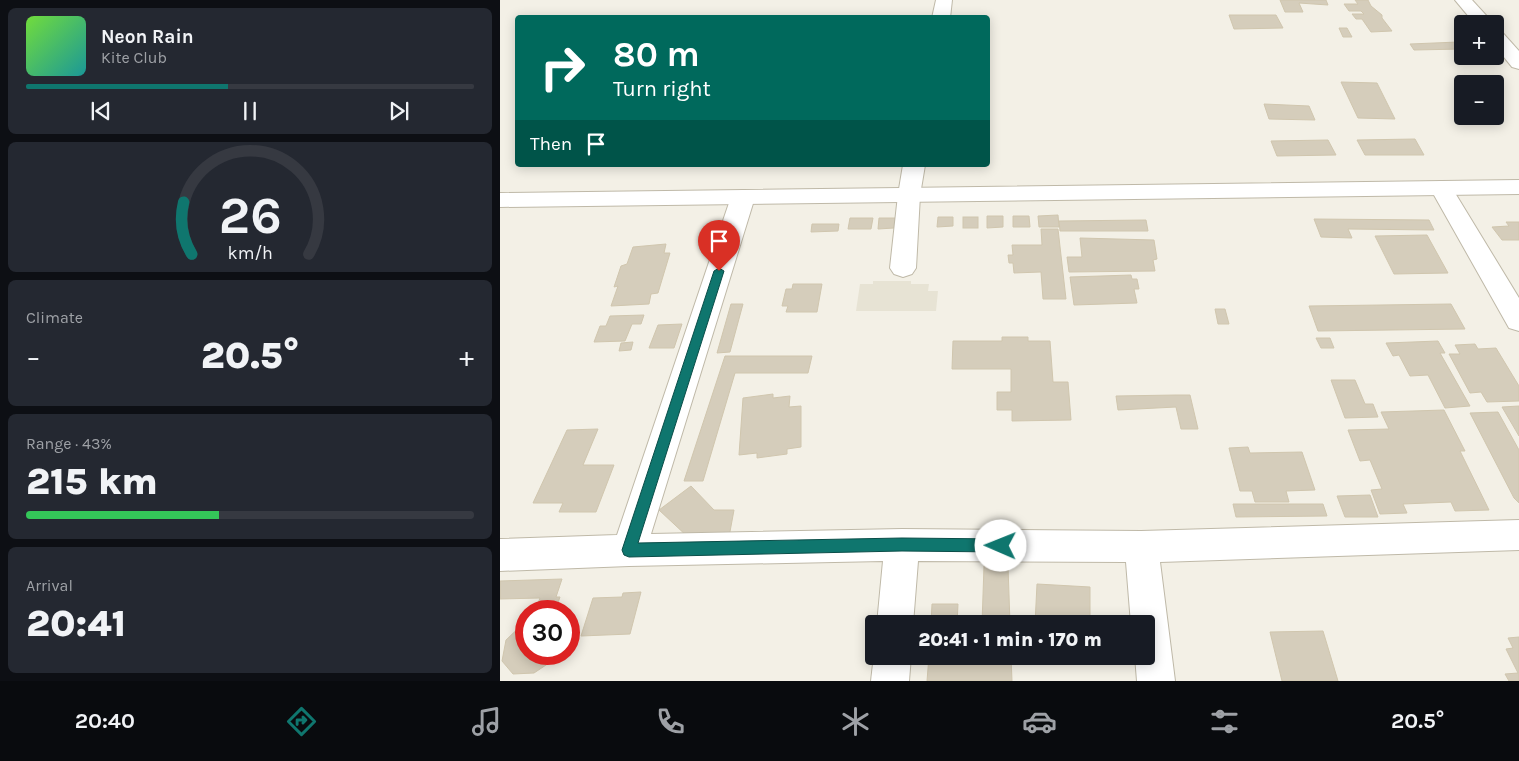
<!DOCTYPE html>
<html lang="en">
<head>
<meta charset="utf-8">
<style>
  :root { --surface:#171b24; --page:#242831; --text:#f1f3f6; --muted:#9ea1a6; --line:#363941; --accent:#0f766e }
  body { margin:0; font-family:Karla,sans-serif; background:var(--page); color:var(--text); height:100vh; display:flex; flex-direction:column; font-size:19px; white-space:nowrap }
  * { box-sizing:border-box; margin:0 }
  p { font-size:16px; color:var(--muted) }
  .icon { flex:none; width:28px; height:28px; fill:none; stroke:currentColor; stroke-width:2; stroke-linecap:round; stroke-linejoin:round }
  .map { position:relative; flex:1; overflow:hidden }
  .drawer { display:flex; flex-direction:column; gap:8px; padding:8px; background:#0d0f14; width:500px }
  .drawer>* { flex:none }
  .hud { position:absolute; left:15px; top:15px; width:475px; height:152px; border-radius:5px; box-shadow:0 2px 12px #0003; background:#00695c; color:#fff; overflow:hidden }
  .fabs { position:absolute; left:954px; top:15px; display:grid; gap:10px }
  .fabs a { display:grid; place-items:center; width:50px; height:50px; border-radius:5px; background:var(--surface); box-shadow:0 2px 12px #0003; font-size:25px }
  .speed { position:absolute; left:15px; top:600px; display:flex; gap:10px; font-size:25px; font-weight:700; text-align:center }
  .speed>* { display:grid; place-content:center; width:65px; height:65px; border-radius:50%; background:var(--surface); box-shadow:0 2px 12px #0003; line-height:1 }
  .speed .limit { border:8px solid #d22; background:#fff; color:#111 }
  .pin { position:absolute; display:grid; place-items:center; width:42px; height:42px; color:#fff; margin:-51px -21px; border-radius:50% 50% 50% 0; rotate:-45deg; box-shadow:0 0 5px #0007 }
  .pin .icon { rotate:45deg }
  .me { position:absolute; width:55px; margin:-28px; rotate:271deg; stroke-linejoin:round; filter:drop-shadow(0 0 4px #0008) }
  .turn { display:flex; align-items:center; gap:18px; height:105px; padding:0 15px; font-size:22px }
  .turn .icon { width:65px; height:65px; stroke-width:2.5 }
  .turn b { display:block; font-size:35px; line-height:42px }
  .then { display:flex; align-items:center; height:48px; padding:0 15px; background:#0003; gap:10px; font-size:19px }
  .big { font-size:38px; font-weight:800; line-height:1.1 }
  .drawer .widget { flex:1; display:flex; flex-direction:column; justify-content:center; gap:8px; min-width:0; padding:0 18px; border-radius:8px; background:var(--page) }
  .drawer .dial { align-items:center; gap:0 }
  .dial svg { height:130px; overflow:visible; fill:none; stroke:var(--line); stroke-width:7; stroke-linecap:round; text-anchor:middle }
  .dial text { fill:var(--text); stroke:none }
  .song { display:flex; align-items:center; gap:15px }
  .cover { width:60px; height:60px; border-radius:8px; background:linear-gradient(135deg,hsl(100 70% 55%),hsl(180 70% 35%)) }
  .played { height:5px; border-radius:2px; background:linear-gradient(90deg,var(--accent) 45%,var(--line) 45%) }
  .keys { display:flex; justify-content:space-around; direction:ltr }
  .heat { display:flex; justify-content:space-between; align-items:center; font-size:28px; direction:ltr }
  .charge { height:8px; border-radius:4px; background:linear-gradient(90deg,#34c759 43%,var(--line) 0) }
  .trip { position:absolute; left:365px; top:615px; width:290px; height:50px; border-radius:5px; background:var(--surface); box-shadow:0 2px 12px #0003; font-weight:800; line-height:50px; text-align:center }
  .tabs { display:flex; height:80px; justify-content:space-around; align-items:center; background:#090b0e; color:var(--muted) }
  .tabs .icon { width:35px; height:35px }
  .tabs .active { color:var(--accent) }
  .tabs b { font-size:22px; color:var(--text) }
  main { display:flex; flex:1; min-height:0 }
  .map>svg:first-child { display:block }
  .residential { fill:#e7e3d4 }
  .building { fill:#d5cdbb; stroke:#d0c6ae }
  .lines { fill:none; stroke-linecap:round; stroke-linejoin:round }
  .minor-casing { stroke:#bfb9a8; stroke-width:2 }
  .tertiary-casing { stroke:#bfb9a8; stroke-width:2 }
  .minor { fill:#fff; fill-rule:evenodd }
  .tertiary { fill:#fff; fill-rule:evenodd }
  .route { fill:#0f766e; stroke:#0a4d48 }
</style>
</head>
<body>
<main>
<section class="drawer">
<div class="widget">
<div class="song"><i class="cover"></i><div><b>Neon Rain</b><p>Kite Club</p></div></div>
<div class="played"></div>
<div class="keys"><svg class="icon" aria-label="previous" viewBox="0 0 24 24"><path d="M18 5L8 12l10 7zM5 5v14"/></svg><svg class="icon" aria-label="pause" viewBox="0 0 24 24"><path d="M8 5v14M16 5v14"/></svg><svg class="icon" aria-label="next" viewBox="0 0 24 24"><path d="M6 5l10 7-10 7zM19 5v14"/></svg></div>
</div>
<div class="widget dial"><svg viewBox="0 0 100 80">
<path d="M14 69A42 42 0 1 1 86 69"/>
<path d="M14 69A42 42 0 0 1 9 37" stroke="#0f766e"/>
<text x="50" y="56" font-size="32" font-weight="700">26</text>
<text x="50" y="72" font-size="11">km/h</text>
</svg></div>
<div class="widget"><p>Climate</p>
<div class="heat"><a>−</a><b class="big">20.5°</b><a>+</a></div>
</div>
<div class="widget"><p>Range · 43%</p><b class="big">215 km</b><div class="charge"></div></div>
<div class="widget"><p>Arrival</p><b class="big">20:41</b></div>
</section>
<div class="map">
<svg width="1019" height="681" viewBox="0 0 1019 681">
  <rect width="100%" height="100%" fill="#f3f0e6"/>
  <path class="residential" d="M373,281H411V284H429L428,291H438L436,311H356L360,284H373Z"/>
  <g class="building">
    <path d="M780,0H826L828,5L799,3L803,12H785Z"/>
    <path d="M855,0H868L871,6L882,15V18L892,31L871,32L862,19H856L852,14H864L861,11H849L844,4H858Z"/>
    <path d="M729,15H776L783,28L734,29Z"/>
    <path d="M839,28H847L852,37H843Z"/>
    <path d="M958,42L962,49L914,50L910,44Z"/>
    <path d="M841,82L877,83L895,119L858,118Z"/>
    <path d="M764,104L809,106L815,120L769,119Z"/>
    <path d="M915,139L924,155H865L857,140Z"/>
    <path d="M828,140L836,155L777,156L771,141Z"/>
    <path d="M558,215L559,227H539L538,216Z"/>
    <path d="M487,216H503V227L487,228Z"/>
    <path d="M513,216H529L530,227H513Z"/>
    <path d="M438,217H453V226L437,227Z"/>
    <rect x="463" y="217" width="15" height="11"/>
    <path d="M350,218H373L371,229H348Z"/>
    <path d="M379,218H395L394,228L378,229Z"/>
    <path d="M814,219L929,220L934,230L848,229L852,238L821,237Z"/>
    <path d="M646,220L648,231H560L559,221Z"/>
    <path d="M1006,222H1019V240H1002L992,227L1009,226Z"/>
    <path d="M312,224H339L338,231L311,232Z"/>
    <path d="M541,229H558L566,299H543L541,272L514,273L513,263H509L508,255H513L512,245H542Z"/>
    <path d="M927,235L948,273L894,274L875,236Z"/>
    <path d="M580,238L654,240L657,259L653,260L655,271L569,272L567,257H582Z"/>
    <path d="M166,244L164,253H170L158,293L151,294L149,304L111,306L118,286L114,287L121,266L127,264L133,247Z"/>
    <path d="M631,275L632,279H637L639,289H634L637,303L574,305L570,277Z"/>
    <path d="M293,284H322L317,312H286L288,306H282L286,289H292Z"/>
    <path d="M231,304H243L230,352L217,353Z"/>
    <path d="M951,304L965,329L818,331L809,306Z"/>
    <path d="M715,309H725L729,324H718Z"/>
    <path d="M144,315L141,324H132L125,341L94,342L100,326H106L110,316Z"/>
    <path d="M182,324L174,348H149L158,325Z"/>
    <path d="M502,337H528V341H550L553,382H568L571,420L512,421V410H497V392H511V369H452L453,341H502Z"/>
    <path d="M816,338H830L834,348H821Z"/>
    <path d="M938,341L945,353H940L970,406L945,408L928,375L910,376L899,355L893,356L886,343Z"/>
    <path d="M133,342L131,350L119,351L121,343Z"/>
    <path d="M975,344L978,349L996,348L1019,386V401L987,402L981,392L970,393L949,354H960L955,345Z"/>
    <path d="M225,356H312L308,373H235L203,481H184Z"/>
    <path d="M831,380H855L865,404H873L878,417L845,418Z"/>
    <path d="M273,394V398L290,396L289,407L301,406V447L287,449V454L257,458V453L239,455L243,398Z"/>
    <path d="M676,395H690L698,429H681L676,407L618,410L616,396Z"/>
    <path d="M1019,406V436L1002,407Z"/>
    <path d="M944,410L965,451H960L989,510L955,511L951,502L903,504L907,513L880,514L871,490L882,489L870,460L860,461L848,430L889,429L881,412Z"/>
    <path d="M998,412L1019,450V503L1014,498L970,413Z"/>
    <path d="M98,429L83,465H114L96,512H59L63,503H33L67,430Z"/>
    <path d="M748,447L750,453L802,452L815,490L786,491L789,502H755L752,491H740L729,448Z"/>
    <path d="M191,486L214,510H234L229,537L189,538L159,510Z"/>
    <path d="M870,495L878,517H845L837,496Z"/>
    <path d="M733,504H823L827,516L736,517Z"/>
    <path d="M484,566H508L510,624H482Z"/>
    <path d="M62,579L56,597H60L55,611H35L40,598L0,599V581Z"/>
    <path d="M537,584L590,587V624H535Z"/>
    <path d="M141,592L130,634L81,636L93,598L122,597L123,593Z"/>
    <path d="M432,604H458L457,624H431Z"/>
    <path d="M26,621V654H58L55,659L34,673L13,674L2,661L6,640Z"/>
    <path d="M823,631L838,681H782L770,632Z"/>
    <path d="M1019,637V681H1009L1005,674L1018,673L1006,649L1013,648L1008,638Z"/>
    <path d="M429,656H511L512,681H427Z"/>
  </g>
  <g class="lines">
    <defs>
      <g id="minor">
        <path d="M436,0H452L450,18H432Z"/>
        <path d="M955,0H972L994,24H975Z"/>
        <path d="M995,30L1001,31L1019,51V69L1012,67L995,46Z"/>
        <path d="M403,165H425L420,195L416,268L412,274L403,277L394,274L390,268L398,195Z"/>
        <path d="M941,181L949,183L952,188L1019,298V331L1009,328L930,188L933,183Z"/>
        <path d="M243,190L251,192L255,197L151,534L402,529L641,531L1019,520V550L660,562L675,681H637L635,656H646V624H631L626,562L418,561L413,624H377L383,561L129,566L0,571V539L117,535L231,197L235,192Z"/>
        <path d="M374,655L411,656L409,681H371Z"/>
      </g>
      <path id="tertiary" d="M1019,180V194L0,207V193Z"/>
    </defs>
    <use href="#minor" class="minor-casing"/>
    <use href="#tertiary" class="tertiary-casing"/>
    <use href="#minor" class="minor"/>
    <use href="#tertiary" class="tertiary"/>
  </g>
  <path class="route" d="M219,268L224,271L138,543L402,538L501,539L506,541L508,546L506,550L501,552L402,551L129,557L124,555L122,550L214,271Z"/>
</svg>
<div class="fabs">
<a>+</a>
<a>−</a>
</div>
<div class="speed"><div class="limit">30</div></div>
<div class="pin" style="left:219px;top:271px;background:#d93025"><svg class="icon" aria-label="arrive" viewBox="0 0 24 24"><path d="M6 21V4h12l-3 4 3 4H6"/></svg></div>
<svg class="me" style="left:501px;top:546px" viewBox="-20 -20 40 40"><circle r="19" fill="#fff"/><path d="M0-13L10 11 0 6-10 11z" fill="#0f766e"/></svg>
<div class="trip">20:41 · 1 min · 170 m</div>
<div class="hud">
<div class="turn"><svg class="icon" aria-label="right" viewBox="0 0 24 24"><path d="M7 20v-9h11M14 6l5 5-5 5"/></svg><div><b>80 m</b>Turn right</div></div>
<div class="then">Then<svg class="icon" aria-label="arrive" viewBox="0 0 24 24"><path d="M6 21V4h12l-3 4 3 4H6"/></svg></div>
</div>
</div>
</main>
<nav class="tabs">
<b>20:40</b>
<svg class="icon active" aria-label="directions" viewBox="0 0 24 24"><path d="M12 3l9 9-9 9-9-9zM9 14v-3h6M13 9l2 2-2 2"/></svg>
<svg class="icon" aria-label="music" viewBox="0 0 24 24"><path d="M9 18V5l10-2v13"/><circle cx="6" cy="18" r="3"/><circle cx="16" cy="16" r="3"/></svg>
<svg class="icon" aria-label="phone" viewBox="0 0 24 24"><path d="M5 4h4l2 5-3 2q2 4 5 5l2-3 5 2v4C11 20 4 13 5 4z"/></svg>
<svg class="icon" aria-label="climate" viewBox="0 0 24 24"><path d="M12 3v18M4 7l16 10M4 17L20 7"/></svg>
<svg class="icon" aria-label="car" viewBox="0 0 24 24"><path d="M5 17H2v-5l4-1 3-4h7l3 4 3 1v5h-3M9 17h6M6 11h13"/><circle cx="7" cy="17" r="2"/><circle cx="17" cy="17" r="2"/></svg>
<svg class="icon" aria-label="filters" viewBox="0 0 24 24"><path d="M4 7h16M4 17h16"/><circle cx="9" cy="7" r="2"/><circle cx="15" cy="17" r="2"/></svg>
<b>20.5°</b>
</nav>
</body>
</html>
